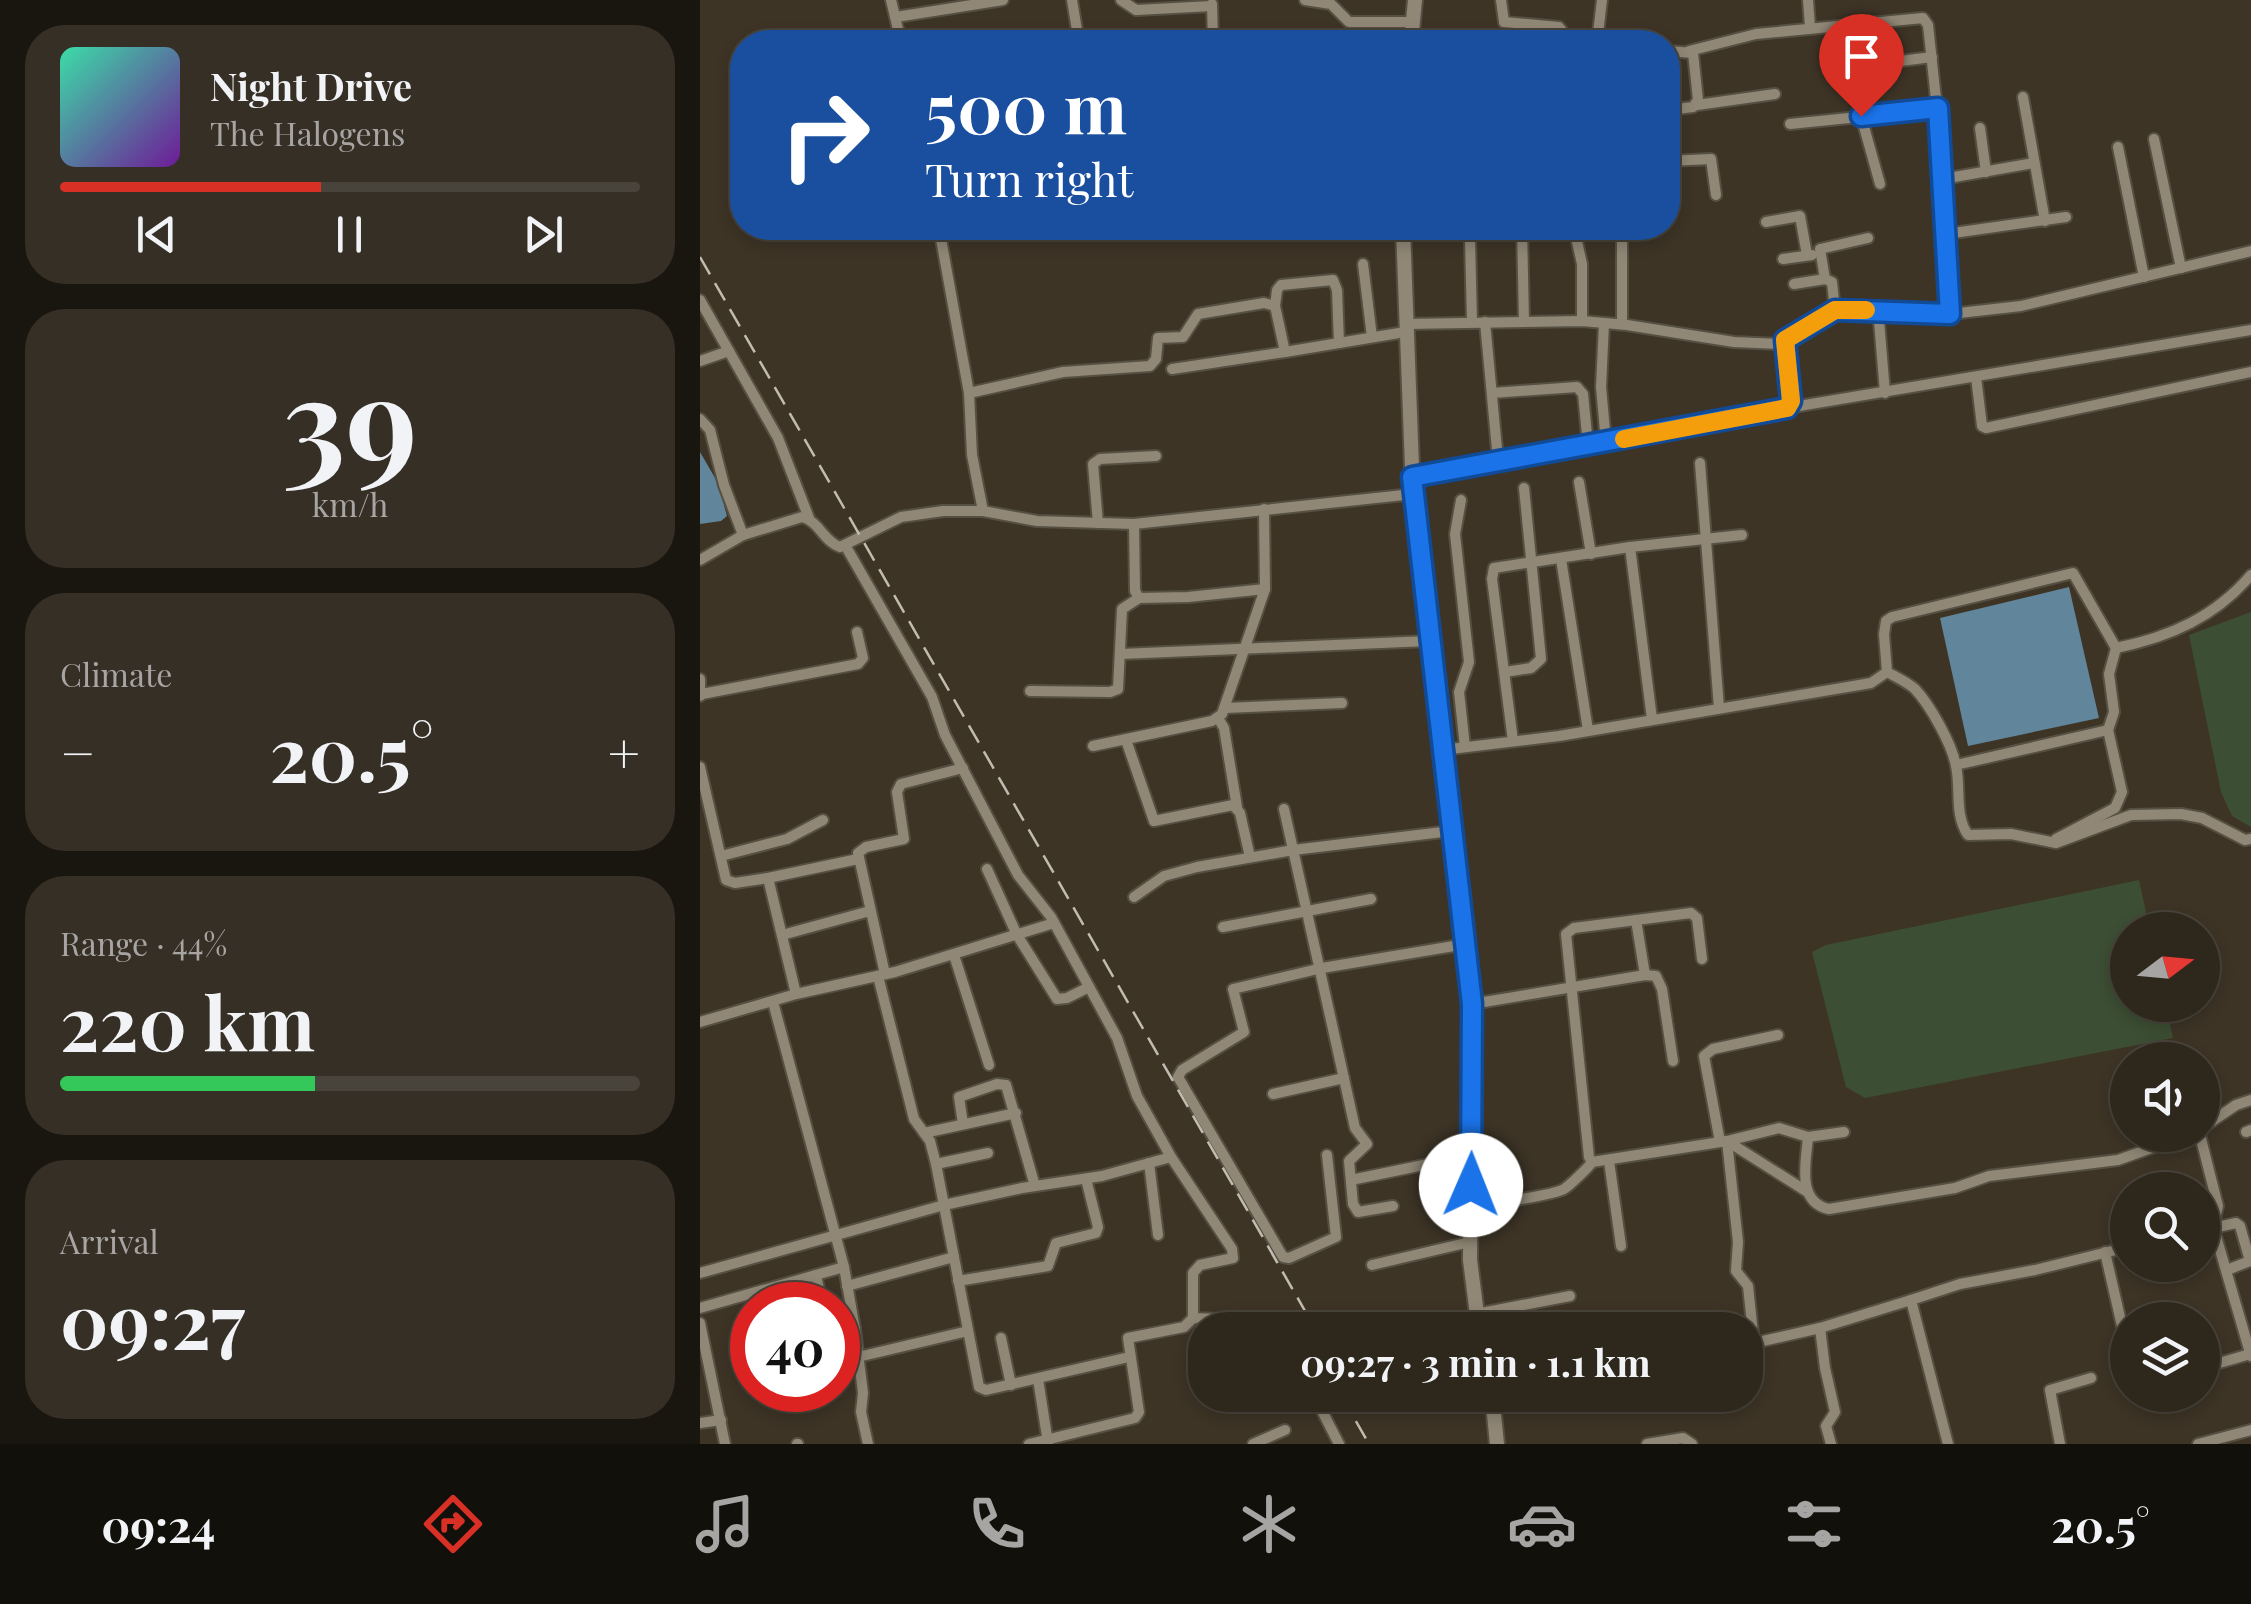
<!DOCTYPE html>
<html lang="en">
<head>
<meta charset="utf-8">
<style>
  :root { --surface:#2e271c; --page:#362f25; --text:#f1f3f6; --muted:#a7a5a3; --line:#49443b; --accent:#d93025 }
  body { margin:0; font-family:"Playfair Display",serif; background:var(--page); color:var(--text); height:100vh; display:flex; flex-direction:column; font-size:38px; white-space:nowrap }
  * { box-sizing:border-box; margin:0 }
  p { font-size:32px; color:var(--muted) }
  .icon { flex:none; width:55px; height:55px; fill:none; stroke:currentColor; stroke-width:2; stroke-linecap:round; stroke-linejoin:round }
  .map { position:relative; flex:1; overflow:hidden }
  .side { display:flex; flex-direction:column; gap:25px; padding:25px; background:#19150f; width:700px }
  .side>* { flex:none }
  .banner { position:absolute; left:30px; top:30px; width:950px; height:210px; border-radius:40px; box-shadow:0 5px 15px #0003,0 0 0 2px var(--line); background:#1a4fa0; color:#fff; overflow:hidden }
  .needle { width:65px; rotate:74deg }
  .fabs { position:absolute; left:1410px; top:912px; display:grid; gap:20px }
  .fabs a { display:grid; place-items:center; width:110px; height:110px; border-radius:50%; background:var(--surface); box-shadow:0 5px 15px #0003,0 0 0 2px var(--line); font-size:50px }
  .speed { position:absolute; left:30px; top:1282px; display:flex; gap:20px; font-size:50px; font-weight:700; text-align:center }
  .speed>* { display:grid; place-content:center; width:130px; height:130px; border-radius:50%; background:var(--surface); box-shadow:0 5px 15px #0003,0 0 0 2px var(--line); line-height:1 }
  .speed .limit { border:15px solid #d22; background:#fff; color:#111 }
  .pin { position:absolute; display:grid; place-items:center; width:85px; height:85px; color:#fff; margin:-102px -42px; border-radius:50% 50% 50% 0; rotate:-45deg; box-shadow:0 0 10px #0007 }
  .pin .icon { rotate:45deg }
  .me { position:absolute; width:110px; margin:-55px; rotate:1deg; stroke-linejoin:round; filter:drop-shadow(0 0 8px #0008) }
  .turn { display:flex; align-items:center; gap:35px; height:210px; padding:0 30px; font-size:45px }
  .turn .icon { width:130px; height:130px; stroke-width:2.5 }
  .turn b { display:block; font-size:70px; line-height:85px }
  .big { font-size:75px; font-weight:700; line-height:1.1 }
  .side .widget { flex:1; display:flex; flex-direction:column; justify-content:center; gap:15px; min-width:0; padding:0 35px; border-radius:40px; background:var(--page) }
  .side .dial { align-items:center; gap:0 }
  .dial b { font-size:130px; line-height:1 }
  .song { display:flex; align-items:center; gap:30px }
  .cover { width:120px; height:120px; border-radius:15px; background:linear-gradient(135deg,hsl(160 70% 55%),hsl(280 70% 35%)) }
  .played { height:10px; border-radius:5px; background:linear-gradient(90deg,var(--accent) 45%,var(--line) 45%) }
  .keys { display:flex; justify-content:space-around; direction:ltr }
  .heat { display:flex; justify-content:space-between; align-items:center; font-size:55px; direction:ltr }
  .charge { height:15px; border-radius:8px; background:linear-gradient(90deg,#34c759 44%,var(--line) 0) }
  .trip { position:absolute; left:488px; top:1312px; width:575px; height:100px; border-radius:40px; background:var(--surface); box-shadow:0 5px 15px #0003,0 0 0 2px var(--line); font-weight:700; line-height:100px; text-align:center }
  .tab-bar { display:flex; height:160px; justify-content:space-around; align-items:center; background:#12100b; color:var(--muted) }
  .tab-bar .icon { width:70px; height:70px }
  .tab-bar .selected { color:var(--accent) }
  .tab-bar b { font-size:45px; color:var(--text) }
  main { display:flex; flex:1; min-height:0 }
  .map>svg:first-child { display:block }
  .green { fill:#3c4e34 }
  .water { fill:#61859a }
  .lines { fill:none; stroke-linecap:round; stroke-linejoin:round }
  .minor-casing { stroke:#565043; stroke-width:14 }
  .tertiary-casing { stroke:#565043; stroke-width:18 }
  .minor { stroke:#908776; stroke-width:10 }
  .tertiary { stroke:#908776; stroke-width:14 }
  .rail { stroke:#c1bbb0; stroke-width:2.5; stroke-dasharray:20 10; stroke-linecap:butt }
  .route-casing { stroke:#114b97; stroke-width:25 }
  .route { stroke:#1a73e8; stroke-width:18 }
  .slow { stroke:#f59e0b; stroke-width:18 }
</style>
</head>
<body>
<main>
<section class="side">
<div class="widget">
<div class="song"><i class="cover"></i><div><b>Night Drive</b><p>The Halogens</p></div></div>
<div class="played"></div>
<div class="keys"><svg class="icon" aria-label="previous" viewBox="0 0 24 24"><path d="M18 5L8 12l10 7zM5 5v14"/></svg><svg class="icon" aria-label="pause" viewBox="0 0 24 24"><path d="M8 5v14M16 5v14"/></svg><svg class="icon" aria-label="next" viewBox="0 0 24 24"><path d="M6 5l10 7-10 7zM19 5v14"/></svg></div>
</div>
<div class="widget dial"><b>39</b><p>km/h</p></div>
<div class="widget"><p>Climate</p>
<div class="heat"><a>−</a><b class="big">20.5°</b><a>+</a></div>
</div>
<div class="widget"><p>Range · 44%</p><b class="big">220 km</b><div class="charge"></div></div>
<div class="widget"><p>Arrival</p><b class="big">09:27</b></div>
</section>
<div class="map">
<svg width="1551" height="1444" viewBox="0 0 1551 1444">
  <rect width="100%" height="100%" fill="#3d3426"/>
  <g class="green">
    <path d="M1551,612V827L1532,816L1521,792L1489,635Z"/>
    <path d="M1439,880L1450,930H1428V1005H1466L1473,1038L1165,1098L1146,1087L1112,952L1126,945Z"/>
  </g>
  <g class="water">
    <path d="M0,452L18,483L27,516L21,521L0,524Z"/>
    <path d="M1369,587L1399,718L1268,746L1240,618Z"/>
  </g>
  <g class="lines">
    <defs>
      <g id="minor">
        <path d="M191,0L201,42"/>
        <path d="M372,0L379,42"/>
        <path d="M421,0L436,10L512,6"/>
        <path d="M605,0L631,4L649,22H713"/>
        <path d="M801,0L804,22L859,27L871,42"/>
        <path d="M1108,0L1110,27"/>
        <path d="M512,4L513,42"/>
        <path d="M196,17L303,0"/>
        <path d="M897,42L902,0"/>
        <path d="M968,51L993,53L998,100L993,107L968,110"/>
        <path d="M989,51L1056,34L1223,18L1228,25L1242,155L1250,314"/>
        <path d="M1145,68L1232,57"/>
        <path d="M1323,97L1345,221"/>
        <path d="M997,105L1075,94"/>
        <path d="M1161,116L1180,184"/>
        <path d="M1090,124L1238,109"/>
        <path d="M1280,128L1286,172"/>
        <path d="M1454,139L1481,268"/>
        <path d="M1418,147L1444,277"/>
        <path d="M968,161L1011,159L1016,195"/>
        <path d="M1243,179L1334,163"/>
        <path d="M1066,222L1100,216L1107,255"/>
        <path d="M239,228L269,393L272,455L283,511"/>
        <path d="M822,228L824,322"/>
        <path d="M874,228L882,264V321"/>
        <path d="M922,228V324"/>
        <path d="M181,231L196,228"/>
        <path d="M1246,234L1366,217"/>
        <path d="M770,240L772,322"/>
        <path d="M1083,259L1112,255"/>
        <path d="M663,264L672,337"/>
        <path d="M1125,279L1120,249L1168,238"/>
        <path d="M1094,284L1125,279L1132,282L1135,310"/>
        <path d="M0,300L78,438L109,518"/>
        <path d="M575,306L577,290L581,285L633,280L637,290L639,343"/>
        <path d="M1178,309L1185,393"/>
        <path d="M785,322L798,460"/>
        <path d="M904,323L901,387L906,442"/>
        <path d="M705,324L882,321L927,325L1034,342L1079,344L1135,310L1250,314L1321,306L1551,251"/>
        <path d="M0,361L29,351"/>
        <path d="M472,369L585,352"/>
        <path d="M1276,377L1282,426L1286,428L1551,372"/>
        <path d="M269,393L363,372L450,366L456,359L458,338L483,337L498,314L564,303L575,306L585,352L705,332"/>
        <path d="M792,393L877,387L883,394L888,445"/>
        <path d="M1087,408L1551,330"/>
        <path d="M0,419L10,430L24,485L43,535"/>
        <path d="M1000,463L1019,708"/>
        <path d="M712,477L1087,408L1091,401L1085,340"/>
        <path d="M879,482L891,554"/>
        <path d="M761,500L755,534L769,662L759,692L765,747"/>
        <path d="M398,523L393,464L400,459L456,456"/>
        <path d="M434,524L435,591L439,598L488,597L565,589"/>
        <path d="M145,545L232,697L245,735L318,875L351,917L417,1038L437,1096L471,1157L532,1249L533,1258L500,1265L493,1273V1318L519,1319L546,1330"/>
        <path d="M930,547L952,719"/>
        <path d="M861,559L888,730"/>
        <path d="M0,560L43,535L102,517C119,521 123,541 140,547L201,517L243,511H283L337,521L434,524L713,494"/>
        <path d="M421,654L728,641"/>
        <path d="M805,672L831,668L841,659L824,488"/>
        <path d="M1187,672C1196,677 1207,682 1215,689C1230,705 1252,744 1256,766C1261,788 1254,815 1268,835L1311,834L1356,843L1431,815L1481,814L1502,818L1545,840L1551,839"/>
        <path d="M0,679V696"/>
        <path d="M330,691L410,692L418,689L422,609L439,598"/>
        <path d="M2,694L158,664L163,658L157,632"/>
        <path d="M525,708L642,703"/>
        <path d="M518,718L524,728L537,807"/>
        <path d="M426,740L454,821L533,805L540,813L550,857"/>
        <path d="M813,741L792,579L794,568L930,547L1042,535"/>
        <path d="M393,746L512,721L522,714L565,589L564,509"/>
        <path d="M742,750L859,736L1171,683L1187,672L1184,634L1186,621L1192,617L1373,573L1416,648C1470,637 1515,617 1551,575"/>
        <path d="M1256,765L1408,730L1414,712L1409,674L1416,648"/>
        <path d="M0,767L26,880L35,883L68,878L96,994"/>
        <path d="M584,809L655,1128L667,1144L649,1161L653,1204L658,1212L693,1206"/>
        <path d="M1356,839L1415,808L1422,792L1408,730"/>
        <path d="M21,856L87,839L123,820"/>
        <path d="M287,869L317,935L357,999L367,998L389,987"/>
        <path d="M68,878L158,859"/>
        <path d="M434,897L464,876L497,867L593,850L751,831"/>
        <path d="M936,920L945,975"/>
        <path d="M523,927L671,899"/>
        <path d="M82,935L170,911"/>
        <path d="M254,955L289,1065"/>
        <path d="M1002,959L997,918L991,913L874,928L866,934L889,1157L892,1162L1027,1141L1079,1128L1108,1137L1144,1132"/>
        <path d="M185,974L158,853L166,847L204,839L197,792L201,784L263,768"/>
        <path d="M178,976L214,1119L230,1141L236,1164L279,1387L286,1390L429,1357"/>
        <path d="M73,1002L144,1267L155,1329L163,1393L161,1412L168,1444"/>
        <path d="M772,1004L945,975L956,976L962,989L973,1061"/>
        <path d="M0,1022L96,994L195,972L354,923"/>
        <path d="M573,1094L644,1078"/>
        <path d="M263,1124L259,1097L297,1084L306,1085L335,1186"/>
        <path d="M1502,1128L1536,1105L1551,1100"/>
        <path d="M1546,1132L1551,1130"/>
        <path d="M224,1133L316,1113"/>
        <path d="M1500,1135L1518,1206L1513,1226L1551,1356"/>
        <path d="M1108,1137C1106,1162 1096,1202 1129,1209L1255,1188L1289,1176L1418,1160L1488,1135"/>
        <path d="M1027,1141L1038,1242L1036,1271L1048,1286L1054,1343L1120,1328L1211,1300L1248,1444"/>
        <path d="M1027,1141L1106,1191"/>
        <path d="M1020,1142L1004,1056L1013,1049L1078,1035"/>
        <path d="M627,1155L636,1237L589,1258L583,1257L478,1077L482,1070L544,1032L533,989L622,968L766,944"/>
        <path d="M909,1161L921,1246"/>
        <path d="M449,1163L458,1235"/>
        <path d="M236,1164L288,1153"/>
        <path d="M651,1180L772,1155"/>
        <path d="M771,1207C789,1204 852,1196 864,1189C869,1186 890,1166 892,1162"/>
        <path d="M1513,1228L1536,1223L1540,1226L1550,1261L1527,1270"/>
        <path d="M1405,1252L1422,1326"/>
        <path d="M672,1265L770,1242"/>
        <path d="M0,1273L244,1205L322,1188L402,1176L471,1157"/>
        <path d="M116,1275L122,1305"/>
        <path d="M258,1281L348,1266L356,1243L396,1233L398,1227L386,1179"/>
        <path d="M147,1286L254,1257"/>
        <path d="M1211,1300L1260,1284L1335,1270L1428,1247"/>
        <path d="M0,1308L144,1267"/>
        <path d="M776,1314L870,1296"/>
        <path d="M0,1323L25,1444"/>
        <path d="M1120,1328L1125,1368L1135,1412L1126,1426L1131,1444"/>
        <path d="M138,1334L155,1329"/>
        <path d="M301,1338L311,1385"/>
        <path d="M158,1357L268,1331"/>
        <path d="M1502,1368L1550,1354"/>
        <path d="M338,1379L348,1443"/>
        <path d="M614,1395L639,1444"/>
        <path d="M0,1423L21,1420"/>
        <path d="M97,1444H98"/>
        <path d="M329,1444L435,1418L439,1412L428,1338L484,1327L493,1318"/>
        <path d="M553,1444L585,1430"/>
        <path d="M947,1444L983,1438L992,1444"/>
        <path d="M1360,1444L1350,1390L1391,1378"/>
        <path d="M1498,1444L1551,1430"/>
      </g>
      <g id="tertiary">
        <path d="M711,42L715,0"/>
        <path d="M703,228L713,494L772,1004L770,1260L779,1330"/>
        <path d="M792,1395L797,1444"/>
      </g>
    </defs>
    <use href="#minor" class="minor-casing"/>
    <use href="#tertiary" class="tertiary-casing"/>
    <use href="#minor" class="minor"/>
    <use href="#tertiary" class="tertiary"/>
    <g class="rail">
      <path d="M0,257L616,1330"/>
      <path d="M641,1395L669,1444"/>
    </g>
  </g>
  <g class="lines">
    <defs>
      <path id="route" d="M771,1185L772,1004L712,477L1087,408L1091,401L1085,340L1135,310L1250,314L1238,108L1161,116"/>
    </defs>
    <use href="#route" class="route-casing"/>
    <use href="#route" class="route"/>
    <path class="slow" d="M924,439L1087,408L1091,401L1085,340L1135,310H1166"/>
  </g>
</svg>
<div class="fabs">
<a><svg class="needle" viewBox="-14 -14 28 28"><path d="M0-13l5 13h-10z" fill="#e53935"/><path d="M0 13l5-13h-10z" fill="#a7a5a3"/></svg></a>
<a><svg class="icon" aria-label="sound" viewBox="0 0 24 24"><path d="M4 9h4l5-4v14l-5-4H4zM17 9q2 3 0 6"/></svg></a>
<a><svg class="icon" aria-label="search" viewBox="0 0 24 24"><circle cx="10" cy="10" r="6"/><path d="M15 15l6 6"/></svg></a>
<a><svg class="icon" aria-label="layers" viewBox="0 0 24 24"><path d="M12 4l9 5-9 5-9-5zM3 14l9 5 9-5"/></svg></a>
</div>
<div class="speed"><div class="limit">40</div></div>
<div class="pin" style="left:1161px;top:116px;background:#d93025"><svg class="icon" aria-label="arrive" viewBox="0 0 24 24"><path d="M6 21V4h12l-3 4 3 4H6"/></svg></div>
<svg class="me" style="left:771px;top:1185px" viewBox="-20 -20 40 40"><circle r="19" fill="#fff"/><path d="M0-13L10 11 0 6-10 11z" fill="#1a73e8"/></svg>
<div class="trip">09:27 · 3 min · 1.1 km</div>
<div class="banner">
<div class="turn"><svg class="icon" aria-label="right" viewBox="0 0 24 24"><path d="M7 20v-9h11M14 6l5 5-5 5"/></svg><div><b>500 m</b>Turn right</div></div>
</div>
</div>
</main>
<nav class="tab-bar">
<b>09:24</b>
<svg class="icon selected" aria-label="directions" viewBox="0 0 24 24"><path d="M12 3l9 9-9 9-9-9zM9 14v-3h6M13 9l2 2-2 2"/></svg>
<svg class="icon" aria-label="music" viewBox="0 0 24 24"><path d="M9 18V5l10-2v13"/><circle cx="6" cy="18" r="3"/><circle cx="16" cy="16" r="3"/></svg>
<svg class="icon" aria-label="phone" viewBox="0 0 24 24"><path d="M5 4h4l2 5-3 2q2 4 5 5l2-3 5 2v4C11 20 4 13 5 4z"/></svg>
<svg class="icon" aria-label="climate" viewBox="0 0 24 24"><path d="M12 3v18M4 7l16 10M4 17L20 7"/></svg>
<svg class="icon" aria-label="car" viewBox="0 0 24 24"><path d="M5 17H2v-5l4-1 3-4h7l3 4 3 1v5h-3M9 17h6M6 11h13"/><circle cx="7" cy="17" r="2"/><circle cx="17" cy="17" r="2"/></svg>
<svg class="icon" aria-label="filters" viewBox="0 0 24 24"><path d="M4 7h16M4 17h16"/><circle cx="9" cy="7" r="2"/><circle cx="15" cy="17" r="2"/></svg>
<b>20.5°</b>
</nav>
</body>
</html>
